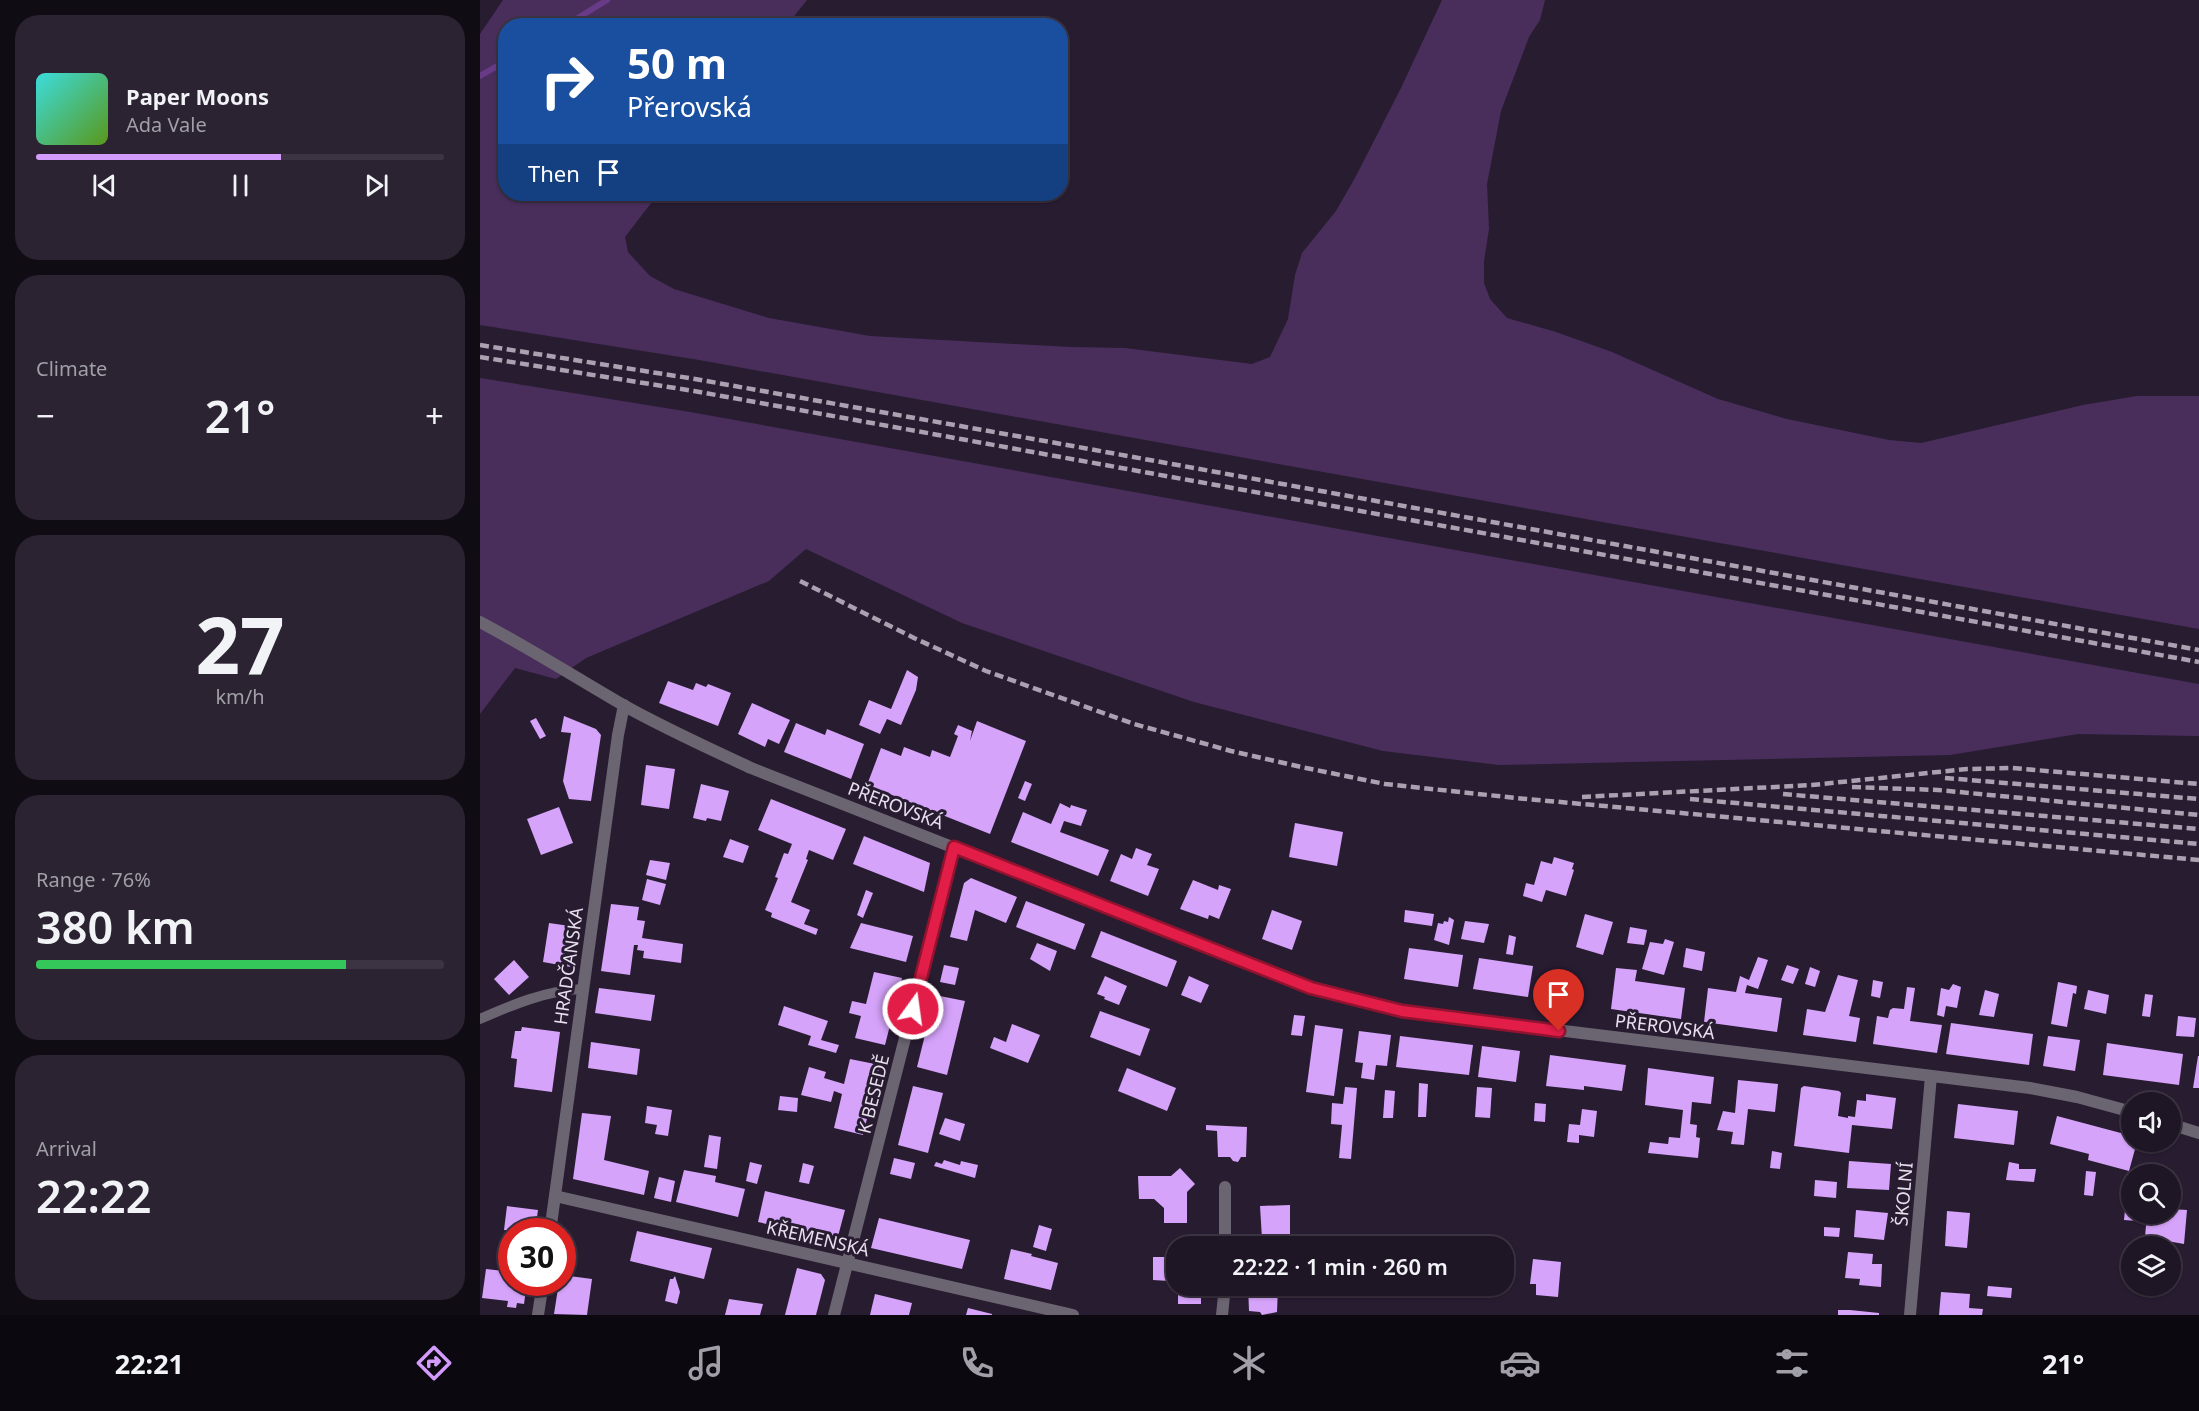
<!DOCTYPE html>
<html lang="en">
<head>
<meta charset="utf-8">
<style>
  :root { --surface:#1e1525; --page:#2b2232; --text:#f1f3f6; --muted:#a19fa7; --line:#3c3442; --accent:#d39cfc }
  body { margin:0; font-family:"Noto Sans",sans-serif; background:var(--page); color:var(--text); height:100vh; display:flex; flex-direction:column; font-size:22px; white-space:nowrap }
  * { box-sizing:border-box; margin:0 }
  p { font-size:20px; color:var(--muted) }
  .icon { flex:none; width:33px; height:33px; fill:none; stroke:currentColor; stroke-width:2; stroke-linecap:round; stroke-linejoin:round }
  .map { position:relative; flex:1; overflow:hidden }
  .details { display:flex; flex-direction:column; gap:15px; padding:15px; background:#100c14; width:480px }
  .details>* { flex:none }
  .top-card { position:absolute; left:18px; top:18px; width:570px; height:183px; border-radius:24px; box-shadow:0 2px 4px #0004,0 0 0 2px var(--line); background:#1a4fa0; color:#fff; overflow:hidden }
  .buttons { position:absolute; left:1641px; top:1092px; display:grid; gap:12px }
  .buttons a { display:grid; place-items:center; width:60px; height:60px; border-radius:50%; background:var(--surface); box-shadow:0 2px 4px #0004,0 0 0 2px var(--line); font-size:30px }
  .speed { position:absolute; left:18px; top:1218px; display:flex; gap:12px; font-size:30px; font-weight:700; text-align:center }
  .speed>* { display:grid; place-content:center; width:78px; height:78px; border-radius:50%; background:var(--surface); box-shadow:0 2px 4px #0004,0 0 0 2px var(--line); line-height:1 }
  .speed .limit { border:9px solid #d22; background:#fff; color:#111 }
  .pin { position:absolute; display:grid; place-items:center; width:51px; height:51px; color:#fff; margin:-62px -26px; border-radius:50% 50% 50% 0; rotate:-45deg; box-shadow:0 0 6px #0007 }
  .pin .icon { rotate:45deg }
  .me { position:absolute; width:66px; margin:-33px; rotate:14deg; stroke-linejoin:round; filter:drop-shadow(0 0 4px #0008) }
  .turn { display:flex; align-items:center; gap:21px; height:126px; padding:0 30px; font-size:27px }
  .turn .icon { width:78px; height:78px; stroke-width:2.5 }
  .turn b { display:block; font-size:42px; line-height:51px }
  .then { display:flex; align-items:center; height:57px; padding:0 30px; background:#0003; gap:12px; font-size:22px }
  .big { font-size:45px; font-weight:600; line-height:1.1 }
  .details .widget { flex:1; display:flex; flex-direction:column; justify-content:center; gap:9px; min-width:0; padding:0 21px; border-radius:24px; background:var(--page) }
  .details .dial { align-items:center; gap:0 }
  .dial b { font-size:78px; line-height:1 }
  .song { display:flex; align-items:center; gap:18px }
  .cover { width:72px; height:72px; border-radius:9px; background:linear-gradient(135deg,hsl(180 70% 55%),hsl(90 70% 35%)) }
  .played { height:6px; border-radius:3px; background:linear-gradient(90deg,var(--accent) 60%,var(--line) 60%) }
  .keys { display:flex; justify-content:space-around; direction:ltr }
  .heat { display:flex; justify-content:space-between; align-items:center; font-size:33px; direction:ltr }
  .charge { height:9px; border-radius:4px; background:linear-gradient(90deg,#34c759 76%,var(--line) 0) }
  .trip { position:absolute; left:686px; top:1236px; width:348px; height:60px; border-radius:24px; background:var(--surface); box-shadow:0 2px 4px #0004,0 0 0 2px var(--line); font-weight:600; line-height:60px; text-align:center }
  .menu { display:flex; height:96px; justify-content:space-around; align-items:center; background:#0c080f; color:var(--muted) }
  .menu .icon { width:42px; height:42px }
  .menu .on { color:var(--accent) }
  .menu b { font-size:27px; color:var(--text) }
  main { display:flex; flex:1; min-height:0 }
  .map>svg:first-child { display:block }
  .green { fill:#492e5c }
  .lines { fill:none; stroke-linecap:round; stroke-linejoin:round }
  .stream { stroke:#683a87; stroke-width:6 }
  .building { fill:#d5a3fa }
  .lane { stroke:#6b6571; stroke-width:10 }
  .street { stroke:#6b6571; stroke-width:12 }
  .rail { stroke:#aaa1b1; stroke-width:4.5; stroke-dasharray:9 4.5; stroke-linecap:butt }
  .route-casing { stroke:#92132f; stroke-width:15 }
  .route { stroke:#e11d48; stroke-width:10 }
  .labels { text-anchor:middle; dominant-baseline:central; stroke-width:6; stroke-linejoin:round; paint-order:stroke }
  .street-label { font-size:18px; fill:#e8e0ee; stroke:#281c31 }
</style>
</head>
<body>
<main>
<section class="details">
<div class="widget">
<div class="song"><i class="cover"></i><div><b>Paper Moons</b><p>Ada Vale</p></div></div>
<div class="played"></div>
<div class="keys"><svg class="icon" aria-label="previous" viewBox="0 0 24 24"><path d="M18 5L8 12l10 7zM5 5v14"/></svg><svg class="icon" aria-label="pause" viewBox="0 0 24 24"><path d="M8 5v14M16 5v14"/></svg><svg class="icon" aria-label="next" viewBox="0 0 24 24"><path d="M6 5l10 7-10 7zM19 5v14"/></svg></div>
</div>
<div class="widget"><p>Climate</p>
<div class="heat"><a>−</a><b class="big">21°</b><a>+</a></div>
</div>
<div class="widget dial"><b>27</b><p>km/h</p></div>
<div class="widget"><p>Range · 76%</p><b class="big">380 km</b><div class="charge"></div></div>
<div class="widget"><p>Arrival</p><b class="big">22:22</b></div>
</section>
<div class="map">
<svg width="1719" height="1315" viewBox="0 0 1719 1315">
  <rect width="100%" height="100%" fill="#281c31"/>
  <g class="green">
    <path d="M23,0H327L307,25L26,26V194H178L145,237L148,252L170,276L194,289L289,318L390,336L590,347L645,348L772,364L790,357L808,319L815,275L822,253L856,211L876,176L921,88L962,0H1065L1060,20L1049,37L1021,111L1007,184L1009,229L1004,261V283L1010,299L1027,318L1076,332L1132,352L1238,399L1307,419L1409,440L1441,443L1603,405L1657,396H1719V629L219,360L0,325V34Z"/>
    <path d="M0,378L210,412L1719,684V736L1598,734L1470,755L1019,765L903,751L714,702L482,623L326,549L289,581L106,658L76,679L35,668L0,714Z"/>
  </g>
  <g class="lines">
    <g class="stream">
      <path d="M85,26L127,0"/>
      <path d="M0,76L26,61"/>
    </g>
  </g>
  <g class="building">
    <path d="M427,670L438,677L436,690L421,725L407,719L400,734L379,725L389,700L411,709Z"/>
    <path d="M188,681L213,690L216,683L226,687L228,684L251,693L238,726L179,703Z"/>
    <path d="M272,703L310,720L299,744L288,739L285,747L258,734Z"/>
    <path d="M84,716L116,729L121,735L111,801L89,799L83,781L91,733L81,732Z"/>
    <path d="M56,718L66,736L60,739L50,721Z"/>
    <path d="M497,721L546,741L510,834L387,785L401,748L421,756L424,747L450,757L452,750L470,757L478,736L474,734L478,725L492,731L490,741Z"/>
    <path d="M316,723L345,735L347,729L384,744L371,779L304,752Z"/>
    <path d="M166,765L195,769L189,809L161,805Z"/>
    <path d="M545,781L552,784L545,801L538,798Z"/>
    <path d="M221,784L249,791L241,821L227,818L226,821L213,818Z"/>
    <path d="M291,799L366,829L353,860L329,850L326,859L328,860L311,902L330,910L324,924L338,929L336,935L291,917L292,913L285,910L298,878L295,877L304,853L308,854L312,844L278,830Z"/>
    <path d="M580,803L590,808L591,805L607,810L601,826L584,821L580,832L629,850L618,876L531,842L543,812L571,824Z"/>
    <path d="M79,807L93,843L61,855L47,819Z"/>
    <path d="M815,823L863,832L857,866L809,857Z"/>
    <path d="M384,836L450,863L444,892L373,864Z"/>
    <path d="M250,839L269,846L263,863L243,857Z"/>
    <path d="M656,848L672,854L667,865L679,869L668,896L630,881L641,854L652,859Z"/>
    <path d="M1074,857L1094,863L1092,869L1094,870L1086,896L1066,890L1062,902L1043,896L1046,883L1054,885L1061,861L1072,864Z"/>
    <path d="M170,860L190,863L186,880L166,875Z"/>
    <path d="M491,878L537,897L526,923L495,910L487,941L470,937L484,883Z"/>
    <path d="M167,879L186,884L180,905L162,900Z"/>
    <path d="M713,880L738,890L739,885L751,889L739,919L729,915L728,919L700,909Z"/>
    <path d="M386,890L393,893L383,918L377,915Z"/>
    <path d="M546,901L605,924L595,950L536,927Z"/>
    <path d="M131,904L159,907L157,920L165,921L162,938L203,944L201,963L163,958L164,951L157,950L158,945H154L150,975L121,971Z"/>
    <path d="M792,910L822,921L812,950L782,939Z"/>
    <path d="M925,910L954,914L952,926L924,922Z"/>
    <path d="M1105,914L1133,922L1123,955L1096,947Z"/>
    <path d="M969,917L974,920L969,945L954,940L958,923L963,924L964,921L968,922Z"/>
    <path d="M985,921L1009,924L1004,943L981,939Z"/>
    <path d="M69,923L97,927L91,967L63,962Z"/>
    <path d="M381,923L433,936L426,962L370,948Z"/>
    <path d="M1150,927L1167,930L1164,945L1147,943Z"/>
    <path d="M621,931L697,961L687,987L611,957Z"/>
    <path d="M1029,935L1036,937L1033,955L1026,954Z"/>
    <path d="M1185,939L1194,942L1184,975L1162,969L1170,942L1183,944Z"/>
    <path d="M557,943L577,951L570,971L550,959Z"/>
    <path d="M929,948L983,955L978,987L924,979Z"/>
    <path d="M1206,948L1225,952L1222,971L1203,967Z"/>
    <path d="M1278,957L1288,960L1278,989L1267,985L1265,993L1302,998L1297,1032L1224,1022L1228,988L1256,992L1260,976L1269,980Z"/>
    <path d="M999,958L1053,966L1048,997L993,989Z"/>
    <path d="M34,960L49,977L29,995L14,979Z"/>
    <path d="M464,965L479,968L475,985L460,982Z"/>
    <path d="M1307,965L1319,969L1313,984L1301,980Z"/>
    <path d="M1330,967L1340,971L1335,987L1325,984Z"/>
    <path d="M1136,968L1157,970L1155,981L1205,988L1201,1019L1131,1009Z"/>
    <path d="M394,972L422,978L405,1045L375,1038L381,1016L369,1013L372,1001L386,1004Z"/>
    <path d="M1358,975L1378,980L1369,1016L1380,1018L1376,1042L1323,1035L1327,1009L1345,1012Z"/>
    <path d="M625,976L647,986L639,1005L624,999L625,997L617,994Z"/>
    <path d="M709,976L729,985L721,1003L701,995Z"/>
    <path d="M1393,980L1403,982L1400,998L1391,996Z"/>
    <path d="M1578,982L1597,986L1596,994L1593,993L1587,1027L1571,1024Z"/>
    <path d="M1473,984L1481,987L1477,1008L1466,1006L1464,1017L1457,1015L1461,988L1469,990Z"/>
    <path d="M1427,987L1435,988L1430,1021L1462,1025L1457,1053L1393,1044L1397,1016L1408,1018L1410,1010L1413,1008L1424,1009Z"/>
    <path d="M119,988L175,995L171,1021L115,1013Z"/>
    <path d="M1505,990L1519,994L1514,1017L1499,1015Z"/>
    <path d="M1608,990L1629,995L1626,1014L1604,1009Z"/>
    <path d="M1665,994L1673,995L1670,1017L1662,1016Z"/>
    <path d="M455,995L485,1001L467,1075L437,1067Z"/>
    <path d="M304,1006L348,1021L341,1040L359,1045L356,1053L328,1045L331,1036L298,1025Z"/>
    <path d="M620,1011L670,1029L660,1056L610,1037Z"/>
    <path d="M814,1015L825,1016L822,1036L811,1035Z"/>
    <path d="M1698,1016L1716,1018L1714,1037L1696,1036Z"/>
    <path d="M1471,1023L1553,1034L1549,1065L1466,1054Z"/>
    <path d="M532,1024L560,1035L548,1063L510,1048L514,1037L526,1042Z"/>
    <path d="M835,1025L863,1029L854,1096L826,1092Z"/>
    <path d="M42,1027L80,1032L72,1092L34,1087L37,1059L31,1058L35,1031H41Z"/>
    <path d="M879,1031L911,1035L907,1066L896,1065L894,1080L881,1078L883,1063L875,1062Z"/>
    <path d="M920,1036L993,1045L989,1075L916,1067Z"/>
    <path d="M1568,1036L1600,1040L1595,1071L1563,1066Z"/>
    <path d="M111,1042L160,1049L157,1075L108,1068Z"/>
    <path d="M1627,1043L1703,1054L1699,1085L1623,1075Z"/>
    <path d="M1002,1046L1040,1051L1036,1082L998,1077Z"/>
    <path d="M1070,1055L1146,1065L1142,1091L1104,1086V1090L1066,1086Z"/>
    <path d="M1718,1056H1719V1088H1713Z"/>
    <path d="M370,1059L400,1065L383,1135L354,1128L362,1094L354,1091L351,1102L321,1095L329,1067L346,1072L344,1078L364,1084Z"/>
    <path d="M647,1068L696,1088L687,1111L638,1091Z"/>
    <path d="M1168,1068L1234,1077L1231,1104L1212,1102L1210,1124L1217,1125L1216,1137L1220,1138L1218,1158L1168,1153L1170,1142L1188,1144L1189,1137L1200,1138L1203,1110L1165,1105Z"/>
    <path d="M1258,1080L1298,1084L1295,1112L1268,1109L1264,1145L1251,1144L1253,1132L1237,1130L1243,1111L1255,1113Z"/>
    <path d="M939,1083L948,1084L946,1117H938Z"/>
    <path d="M433,1086L463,1093L448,1153L418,1145Z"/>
    <path d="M1324,1086L1359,1091L1361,1093L1358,1116L1368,1118V1116L1375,1117L1377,1100L1386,1101V1094L1416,1098L1412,1129L1372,1125L1369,1153L1314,1146L1321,1088Z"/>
    <path d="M865,1087L877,1088L871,1159L859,1158L862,1125L851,1124L852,1103L863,1104Z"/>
    <path d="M997,1087L1012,1088L1010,1118L995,1117Z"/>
    <path d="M905,1090L915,1091L913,1118H903Z"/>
    <path d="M300,1096L318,1098L317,1112L298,1110Z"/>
    <path d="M1055,1103L1066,1104L1065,1122L1054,1121Z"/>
    <path d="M1478,1104L1538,1111L1534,1145L1474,1138Z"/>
    <path d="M167,1106L192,1110L188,1136L175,1134L177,1125L165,1123Z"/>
    <path d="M1102,1109L1117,1111L1114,1137L1099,1135V1143L1087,1142L1089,1124L1100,1125Z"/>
    <path d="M102,1113L131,1116L124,1160L169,1171L164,1195L93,1179Z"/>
    <path d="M1577,1116L1652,1136V1142H1657L1649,1171L1608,1160L1609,1154L1570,1144Z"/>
    <path d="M465,1118L485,1124L480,1141L459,1134Z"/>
    <path d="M726,1125L767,1127L766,1157H761L758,1162L753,1161L750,1157H738L737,1131L726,1130Z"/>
    <path d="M229,1135L241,1137L237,1169L224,1167Z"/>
    <path d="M1292,1151L1302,1153L1300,1169L1290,1168Z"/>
    <path d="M414,1158L435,1163L431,1179L410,1174Z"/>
    <path d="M464,1160L480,1165L481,1161L498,1165L495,1178L454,1166L456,1162L462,1164Z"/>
    <path d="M1369,1161L1411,1164L1409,1190L1367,1188Z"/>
    <path d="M270,1162L282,1165L277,1184L266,1181Z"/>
    <path d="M1529,1162L1539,1164V1169H1556L1554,1182L1526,1180Z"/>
    <path d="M323,1163L334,1166L329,1184L319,1182Z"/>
    <path d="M700,1168L715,1184L707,1192V1223H684V1208L674,1199H659L658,1176H691Z"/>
    <path d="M204,1170L236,1176L235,1182L265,1189L258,1217L196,1202Z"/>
    <path d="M1606,1171L1616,1172L1613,1196L1604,1195Z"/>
    <path d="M179,1177L195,1181L191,1202L174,1198Z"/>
    <path d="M1335,1180L1357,1182L1356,1198L1334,1196Z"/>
    <path d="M285,1191L365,1210L357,1240L278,1222Z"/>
    <path d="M1646,1199H1652V1214H1658L1657,1221L1644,1220Z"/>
    <path d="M810,1205V1239H805L802,1243H797L793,1239H782L780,1206Z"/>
    <path d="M27,1206L58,1210L55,1232L24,1230Z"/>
    <path d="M1690,1209L1707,1210L1704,1244L1665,1237L1667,1214H1690Z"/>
    <path d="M1376,1210L1408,1213L1404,1240L1374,1237Z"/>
    <path d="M1467,1211L1490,1213L1487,1248L1465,1246Z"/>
    <path d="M399,1218L490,1240L482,1269L391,1248Z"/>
    <path d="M559,1225L572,1229L566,1251L553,1247Z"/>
    <path d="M1344,1227L1360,1228L1359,1237L1344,1236Z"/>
    <path d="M157,1231L232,1248L224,1279L150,1261Z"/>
    <path d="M531,1249L552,1254L551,1256L578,1263L571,1290L524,1279Z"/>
    <path d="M1368,1252L1393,1254L1392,1264H1402L1401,1287L1379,1285L1380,1279L1365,1278Z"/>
    <path d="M673,1257H696V1286H721V1304H698V1290L689,1281L673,1280Z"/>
    <path d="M1053,1259L1081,1262L1078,1297L1056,1295V1284H1050Z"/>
    <path d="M317,1268L341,1274L345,1280L336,1315H305Z"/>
    <path d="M6,1269L32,1272V1282H47L44,1304L37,1303L36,1308L27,1307L28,1301L2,1298Z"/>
    <path d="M82,1275L112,1279L107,1315L74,1314L79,1282H82Z"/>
    <path d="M195,1276L200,1292L197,1304L185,1301L190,1279H193Z"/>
    <path d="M768,1286H798L797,1312L782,1315L780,1312L769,1311Z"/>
    <path d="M1508,1286L1532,1288L1531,1298L1507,1296Z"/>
    <path d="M1461,1292L1490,1294L1489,1308L1503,1309L1502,1315H1459Z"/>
    <path d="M395,1294L432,1303L429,1315H390Z"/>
    <path d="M249,1299L283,1304L280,1315H245Z"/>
    <path d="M488,1308L512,1314V1315H486Z"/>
    <path d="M1358,1310H1370L1399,1313V1315H1358Z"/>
  </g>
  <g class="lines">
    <path class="lane" d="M0,1019C32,1005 67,990 103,989"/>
    <g class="street">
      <path d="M0,622C49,648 95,677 143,705C184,728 228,748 271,768L831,988L922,1011L1550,1088L1597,1097L1652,1112"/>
      <path d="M1690,1124L1719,1133"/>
      <path d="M75,1196L593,1315"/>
      <path d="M70,1232L138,735L144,705"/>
      <path d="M745,1246V1187"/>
      <path d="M58,1315L63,1282"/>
      <path d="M354,1315L474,847"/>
      <path d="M742,1315L745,1286"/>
      <path d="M1430,1315L1451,1076"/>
    </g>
    <g class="rail">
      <path d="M0,345L215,379L576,443L1719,650"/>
      <path d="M0,357L214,391L1719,662"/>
      <path d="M320,581L434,638L506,671L654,724L751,751L826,768L905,784L1036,798L1719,860"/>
      <path d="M1465,778L1719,799"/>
      <path d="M1372,787L1458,790L1719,815"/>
      <path d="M1303,794L1719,829"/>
      <path d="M1102,797L1332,785L1487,769L1532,768L1719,784"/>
      <path d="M1210,799L1719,844"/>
    </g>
  </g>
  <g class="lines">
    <defs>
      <path id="route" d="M433,1009L474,847L831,988L922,1011L1079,1031"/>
    </defs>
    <use href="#route" class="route-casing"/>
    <use href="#route" class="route"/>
  </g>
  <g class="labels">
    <g class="street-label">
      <text transform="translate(416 805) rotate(21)">PŘEROVSKÁ</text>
      <text transform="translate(88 966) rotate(-82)">HRADČANSKÁ</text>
      <text transform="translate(1185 1026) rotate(7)">PŘEROVSKÁ</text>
      <text transform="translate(393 1094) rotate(-76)">K BESEDĚ</text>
      <text transform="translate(1423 1194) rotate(-85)">ŠKOLNÍ</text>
      <text transform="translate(338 1238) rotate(13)">KŘEMENSKÁ</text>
    </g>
  </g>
</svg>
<div class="buttons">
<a><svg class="icon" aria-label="sound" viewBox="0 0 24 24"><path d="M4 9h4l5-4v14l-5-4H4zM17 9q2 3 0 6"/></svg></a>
<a><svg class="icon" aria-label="search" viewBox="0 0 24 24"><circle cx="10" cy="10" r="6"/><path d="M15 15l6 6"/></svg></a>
<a><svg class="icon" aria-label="layers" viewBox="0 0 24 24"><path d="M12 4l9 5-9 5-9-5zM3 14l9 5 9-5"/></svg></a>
</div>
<div class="speed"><div class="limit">30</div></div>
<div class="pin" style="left:1079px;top:1031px;background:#d93025"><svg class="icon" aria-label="arrive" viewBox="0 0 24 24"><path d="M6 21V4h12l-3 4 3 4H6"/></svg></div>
<svg class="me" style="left:433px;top:1009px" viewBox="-20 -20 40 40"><circle r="17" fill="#e11d48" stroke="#fff" stroke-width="3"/><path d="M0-11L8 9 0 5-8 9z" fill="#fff"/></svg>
<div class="trip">22:22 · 1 min · 260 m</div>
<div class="top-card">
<div class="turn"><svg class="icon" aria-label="right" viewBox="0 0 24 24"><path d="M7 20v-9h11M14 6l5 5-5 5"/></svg><div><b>50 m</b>Přerovská</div></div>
<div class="then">Then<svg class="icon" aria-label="arrive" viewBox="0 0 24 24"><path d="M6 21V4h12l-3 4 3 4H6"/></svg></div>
</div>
</div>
</main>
<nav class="menu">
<b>22:21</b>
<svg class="icon on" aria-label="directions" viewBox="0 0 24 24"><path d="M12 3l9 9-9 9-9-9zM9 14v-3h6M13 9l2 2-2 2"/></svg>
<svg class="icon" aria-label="music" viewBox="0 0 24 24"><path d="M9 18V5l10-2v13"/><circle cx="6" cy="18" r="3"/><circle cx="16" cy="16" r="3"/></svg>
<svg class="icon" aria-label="phone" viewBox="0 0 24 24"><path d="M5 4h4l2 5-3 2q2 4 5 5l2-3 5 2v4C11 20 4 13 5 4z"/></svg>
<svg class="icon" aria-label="climate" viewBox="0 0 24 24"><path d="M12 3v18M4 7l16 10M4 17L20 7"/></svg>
<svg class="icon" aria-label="car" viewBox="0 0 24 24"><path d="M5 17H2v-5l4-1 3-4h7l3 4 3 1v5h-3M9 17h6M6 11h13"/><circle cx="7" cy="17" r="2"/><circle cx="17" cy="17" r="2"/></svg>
<svg class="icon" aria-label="filters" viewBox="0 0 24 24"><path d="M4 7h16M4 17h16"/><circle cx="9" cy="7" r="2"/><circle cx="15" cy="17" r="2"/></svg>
<b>21°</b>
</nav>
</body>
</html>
